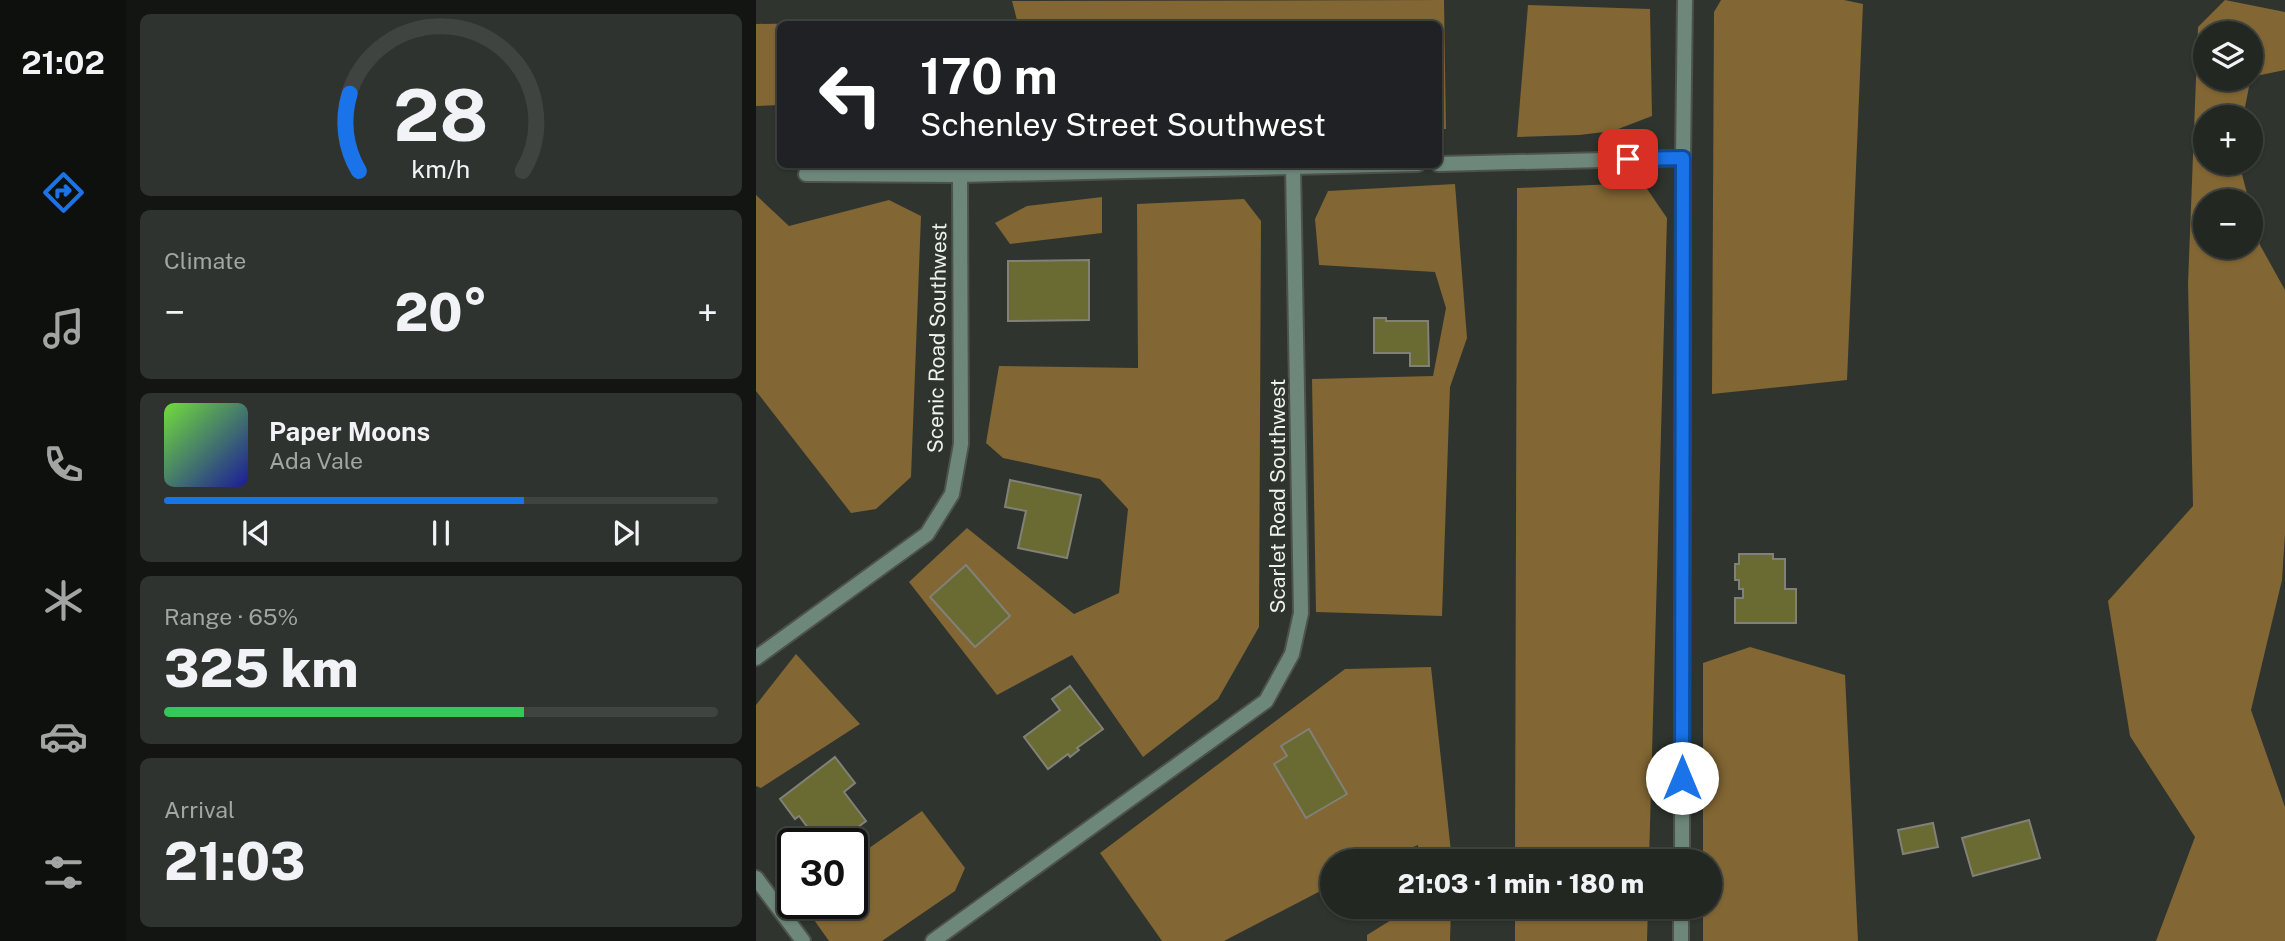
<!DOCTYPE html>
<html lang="en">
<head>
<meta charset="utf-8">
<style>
  :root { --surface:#232722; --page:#2f332f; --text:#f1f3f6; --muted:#a3a5a5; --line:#404440; --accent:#1a73e8 }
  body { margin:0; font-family:"Public Sans",sans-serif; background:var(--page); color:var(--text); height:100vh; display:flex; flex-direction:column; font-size:26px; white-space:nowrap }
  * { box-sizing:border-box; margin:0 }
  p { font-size:23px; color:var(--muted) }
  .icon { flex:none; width:38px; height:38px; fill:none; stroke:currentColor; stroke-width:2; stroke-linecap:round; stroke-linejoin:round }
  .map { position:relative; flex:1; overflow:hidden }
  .drawer { display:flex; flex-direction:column; gap:14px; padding:14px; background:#131513; width:630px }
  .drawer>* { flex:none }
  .top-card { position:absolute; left:21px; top:21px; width:665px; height:147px; border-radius:10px; box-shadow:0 2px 5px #0004,0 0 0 2px var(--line); background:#202124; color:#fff; overflow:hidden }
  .buttons { position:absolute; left:1437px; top:21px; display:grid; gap:14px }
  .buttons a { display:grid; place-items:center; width:70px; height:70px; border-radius:50%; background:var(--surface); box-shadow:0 2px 5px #0004,0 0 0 2px var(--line); font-size:35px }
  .speed { position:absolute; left:21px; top:828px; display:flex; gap:14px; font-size:35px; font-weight:700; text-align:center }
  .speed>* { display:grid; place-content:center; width:91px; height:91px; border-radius:50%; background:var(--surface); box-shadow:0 2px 5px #0004,0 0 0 2px var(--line); line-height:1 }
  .speed .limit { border:4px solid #111; border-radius:10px; background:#fff; color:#111 }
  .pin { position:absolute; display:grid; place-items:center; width:60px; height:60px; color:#fff; margin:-30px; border-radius:14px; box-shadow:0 4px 10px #0006 }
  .me { position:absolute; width:77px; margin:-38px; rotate:0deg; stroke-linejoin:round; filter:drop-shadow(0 0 5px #0008) }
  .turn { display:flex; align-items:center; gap:24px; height:147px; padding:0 28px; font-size:32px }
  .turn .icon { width:91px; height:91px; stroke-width:2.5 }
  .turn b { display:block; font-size:49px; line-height:60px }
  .big { font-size:52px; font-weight:800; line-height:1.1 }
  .drawer .card { flex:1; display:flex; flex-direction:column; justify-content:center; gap:10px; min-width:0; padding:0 24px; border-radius:10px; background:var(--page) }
  .drawer .dial { align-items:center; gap:0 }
  .dial svg { height:182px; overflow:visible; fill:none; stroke:var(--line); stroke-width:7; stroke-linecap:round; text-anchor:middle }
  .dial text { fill:var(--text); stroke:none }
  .song { display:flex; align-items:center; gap:21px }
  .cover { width:84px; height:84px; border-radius:10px; background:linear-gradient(135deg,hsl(100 70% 55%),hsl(240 70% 35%)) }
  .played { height:7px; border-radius:4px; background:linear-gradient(90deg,var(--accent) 65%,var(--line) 65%) }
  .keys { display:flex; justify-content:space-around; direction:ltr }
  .heat { display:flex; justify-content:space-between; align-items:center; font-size:38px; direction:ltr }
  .charge { height:10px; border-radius:5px; background:linear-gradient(90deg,#34c759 65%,var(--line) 0) }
  .trip { position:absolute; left:564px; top:849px; width:402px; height:70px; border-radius:35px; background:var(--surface); box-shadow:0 2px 5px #0004,0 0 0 2px var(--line); font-weight:800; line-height:70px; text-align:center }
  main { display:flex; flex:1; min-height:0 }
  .dock { display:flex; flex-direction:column; width:126px; justify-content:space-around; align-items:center; background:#0e100e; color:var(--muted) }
  .dock .icon { width:49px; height:49px }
  .dock .active { color:var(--accent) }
  .dock b { font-size:32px; color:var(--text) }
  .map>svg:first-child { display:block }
  .forest { fill:#826634; fill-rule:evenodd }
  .building { fill:#6a6b33; stroke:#818178; stroke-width:2 }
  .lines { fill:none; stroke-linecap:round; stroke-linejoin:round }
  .street-casing { stroke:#4e524c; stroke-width:18 }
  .street { stroke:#6d877b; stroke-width:14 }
  .route-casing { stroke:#114b97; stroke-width:18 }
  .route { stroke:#1a73e8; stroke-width:12 }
  .labels { text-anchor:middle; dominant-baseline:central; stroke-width:7; stroke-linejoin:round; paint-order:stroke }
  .street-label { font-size:21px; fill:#eef1ec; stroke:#2f342e }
</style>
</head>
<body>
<main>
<nav class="dock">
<b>21:02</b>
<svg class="icon active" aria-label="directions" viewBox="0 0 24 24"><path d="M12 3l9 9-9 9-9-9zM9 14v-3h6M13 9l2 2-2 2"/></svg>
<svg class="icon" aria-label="music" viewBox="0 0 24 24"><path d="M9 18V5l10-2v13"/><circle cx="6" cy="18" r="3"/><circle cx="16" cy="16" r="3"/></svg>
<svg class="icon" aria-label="phone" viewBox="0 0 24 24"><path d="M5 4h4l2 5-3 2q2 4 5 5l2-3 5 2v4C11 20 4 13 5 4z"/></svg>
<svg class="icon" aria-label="climate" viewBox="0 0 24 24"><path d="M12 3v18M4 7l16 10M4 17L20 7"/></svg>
<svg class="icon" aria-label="car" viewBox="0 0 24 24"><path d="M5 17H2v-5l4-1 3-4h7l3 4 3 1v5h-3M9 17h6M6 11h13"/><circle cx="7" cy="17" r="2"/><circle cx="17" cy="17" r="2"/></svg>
<svg class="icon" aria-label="filters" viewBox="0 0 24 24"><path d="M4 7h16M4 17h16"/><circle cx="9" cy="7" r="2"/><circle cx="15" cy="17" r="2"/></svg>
</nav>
<section class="drawer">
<div class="card dial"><svg viewBox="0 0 100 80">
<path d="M14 69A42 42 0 1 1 86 69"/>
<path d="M14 69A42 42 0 0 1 10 35" stroke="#1a73e8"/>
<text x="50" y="56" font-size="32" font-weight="700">28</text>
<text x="50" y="72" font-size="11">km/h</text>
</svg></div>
<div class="card"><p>Climate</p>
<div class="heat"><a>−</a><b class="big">20°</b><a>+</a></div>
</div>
<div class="card">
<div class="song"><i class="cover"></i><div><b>Paper Moons</b><p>Ada Vale</p></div></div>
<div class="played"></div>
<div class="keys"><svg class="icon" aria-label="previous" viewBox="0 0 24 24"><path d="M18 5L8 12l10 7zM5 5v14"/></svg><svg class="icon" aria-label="pause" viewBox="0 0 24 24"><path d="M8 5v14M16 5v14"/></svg><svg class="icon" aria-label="next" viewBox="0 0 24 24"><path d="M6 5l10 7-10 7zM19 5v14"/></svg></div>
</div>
<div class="card"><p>Range · 65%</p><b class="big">325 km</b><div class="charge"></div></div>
<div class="card"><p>Arrival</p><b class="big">21:03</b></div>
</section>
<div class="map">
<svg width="1529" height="941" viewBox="0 0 1529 941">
  <rect width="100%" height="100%" fill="#2f342e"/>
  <g class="forest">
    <path d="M688,0L690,129H683L682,24H262L256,1Z"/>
    <path d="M965,0H1088L1107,4L1091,380L956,394L958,12Z"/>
    <path d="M1469,0L1529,12V70L1495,77L1487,117H1449V163H1483L1493,201H1449V247H1494L1495,207L1504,245L1529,290V534L1526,580L1495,710L1529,807V941H1400L1439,837L1374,736L1352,601L1437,506L1432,284L1442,27ZM1449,33H1494V79H1449Z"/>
    <path d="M772,5L894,9L896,116L857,131L823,135L761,137Z"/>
    <path d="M163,21V24H24V105L0,106V24Z"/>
    <path d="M887,183L911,218L893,861H759L761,188Z"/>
    <path d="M699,184L711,338L694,387L686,616L560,612L556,379L677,376L690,308L679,272L563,265L559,219L572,191Z"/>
    <path d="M0,195L33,226L133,200L165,216L155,477L120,509L95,513L0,391Z"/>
    <path d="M346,197V233L254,244L239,223L271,206Z"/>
    <path d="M488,199L505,221L503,627L462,699L387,757L316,655L241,695L153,582L211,528L318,614L363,593L372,509L344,479L247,458L230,443L243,366L382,368L381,204Z"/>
    <path d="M994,647L1089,675L1102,941H947V907L954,906V861H947V663Z"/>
    <path d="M40,654L104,724L5,788L0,786V705Z"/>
    <path d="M675,667L696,861H663L662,845L625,861H576V885L468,941H406L344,853L589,669Z"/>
    <path d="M166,811L209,868L199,891L126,941H73L46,903H96V860Z"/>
    <path d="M656,907H695L694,941H611V935Z"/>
    <path d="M759,907H892L891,941H759Z"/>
  </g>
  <g class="building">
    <path d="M333,260V320L252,321V261Z"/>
    <path d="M618,318H630V321H672L673,366H654V353H618Z"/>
    <path d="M254,480L325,495L311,558L262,548L270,511L249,507Z"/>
    <path d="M983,554H1017V559H1029V589H1040V623H979V598H987V589H983V580H979V564H983Z"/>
    <path d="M210,565L254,616L219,647L174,597Z"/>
    <path d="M314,686L347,729L321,748L323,750L314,757L312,754L292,769L268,737L304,710L296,699Z"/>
    <path d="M553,729L591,794L550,818L518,764L531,756L525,746Z"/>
    <path d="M79,757L99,783L88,792L110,821L80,844H64L43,816L39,819L24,799Z"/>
    <path d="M1273,820L1284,858L1217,876L1206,838Z"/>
    <path d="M1177,823L1182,847L1147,854L1142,830Z"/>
  </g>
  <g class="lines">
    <defs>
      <g id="street">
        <path d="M682,164L927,158"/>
        <path d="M50,174L204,175L662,164"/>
        <path d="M0,658L171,534L196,494L205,444L204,175"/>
        <path d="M926,861L927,158L929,0"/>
        <path d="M0,878L47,941"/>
        <path d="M177,941L510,701L536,654L545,613L537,167"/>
        <path d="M925,941V906"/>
      </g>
    </defs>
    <use href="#street" class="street-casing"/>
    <use href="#street" class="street"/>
  </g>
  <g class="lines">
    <defs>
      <path id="route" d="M872,159L927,158L926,778"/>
    </defs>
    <use href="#route" class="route-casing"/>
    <use href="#route" class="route"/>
  </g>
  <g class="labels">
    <g class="street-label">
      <text transform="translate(181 338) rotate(-89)">Scenic Road Southwest</text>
      <text transform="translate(521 496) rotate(-90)">Scarlet Road Southwest</text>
    </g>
  </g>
</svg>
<div class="buttons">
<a><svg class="icon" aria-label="layers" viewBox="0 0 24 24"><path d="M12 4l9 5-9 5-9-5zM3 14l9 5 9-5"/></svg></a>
<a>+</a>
<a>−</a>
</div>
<div class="speed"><div class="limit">30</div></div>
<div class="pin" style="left:872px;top:159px;background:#d93025"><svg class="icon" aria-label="arrive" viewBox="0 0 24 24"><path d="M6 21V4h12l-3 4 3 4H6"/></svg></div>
<svg class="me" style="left:926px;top:778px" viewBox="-20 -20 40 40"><circle r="19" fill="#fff"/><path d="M0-13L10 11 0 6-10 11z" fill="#1a73e8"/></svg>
<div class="trip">21:03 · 1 min · 180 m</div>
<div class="top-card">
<div class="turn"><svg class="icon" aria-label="left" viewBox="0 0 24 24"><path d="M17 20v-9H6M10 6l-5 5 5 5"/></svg><div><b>170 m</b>Schenley Street Southwest</div></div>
</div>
</div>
</main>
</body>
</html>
